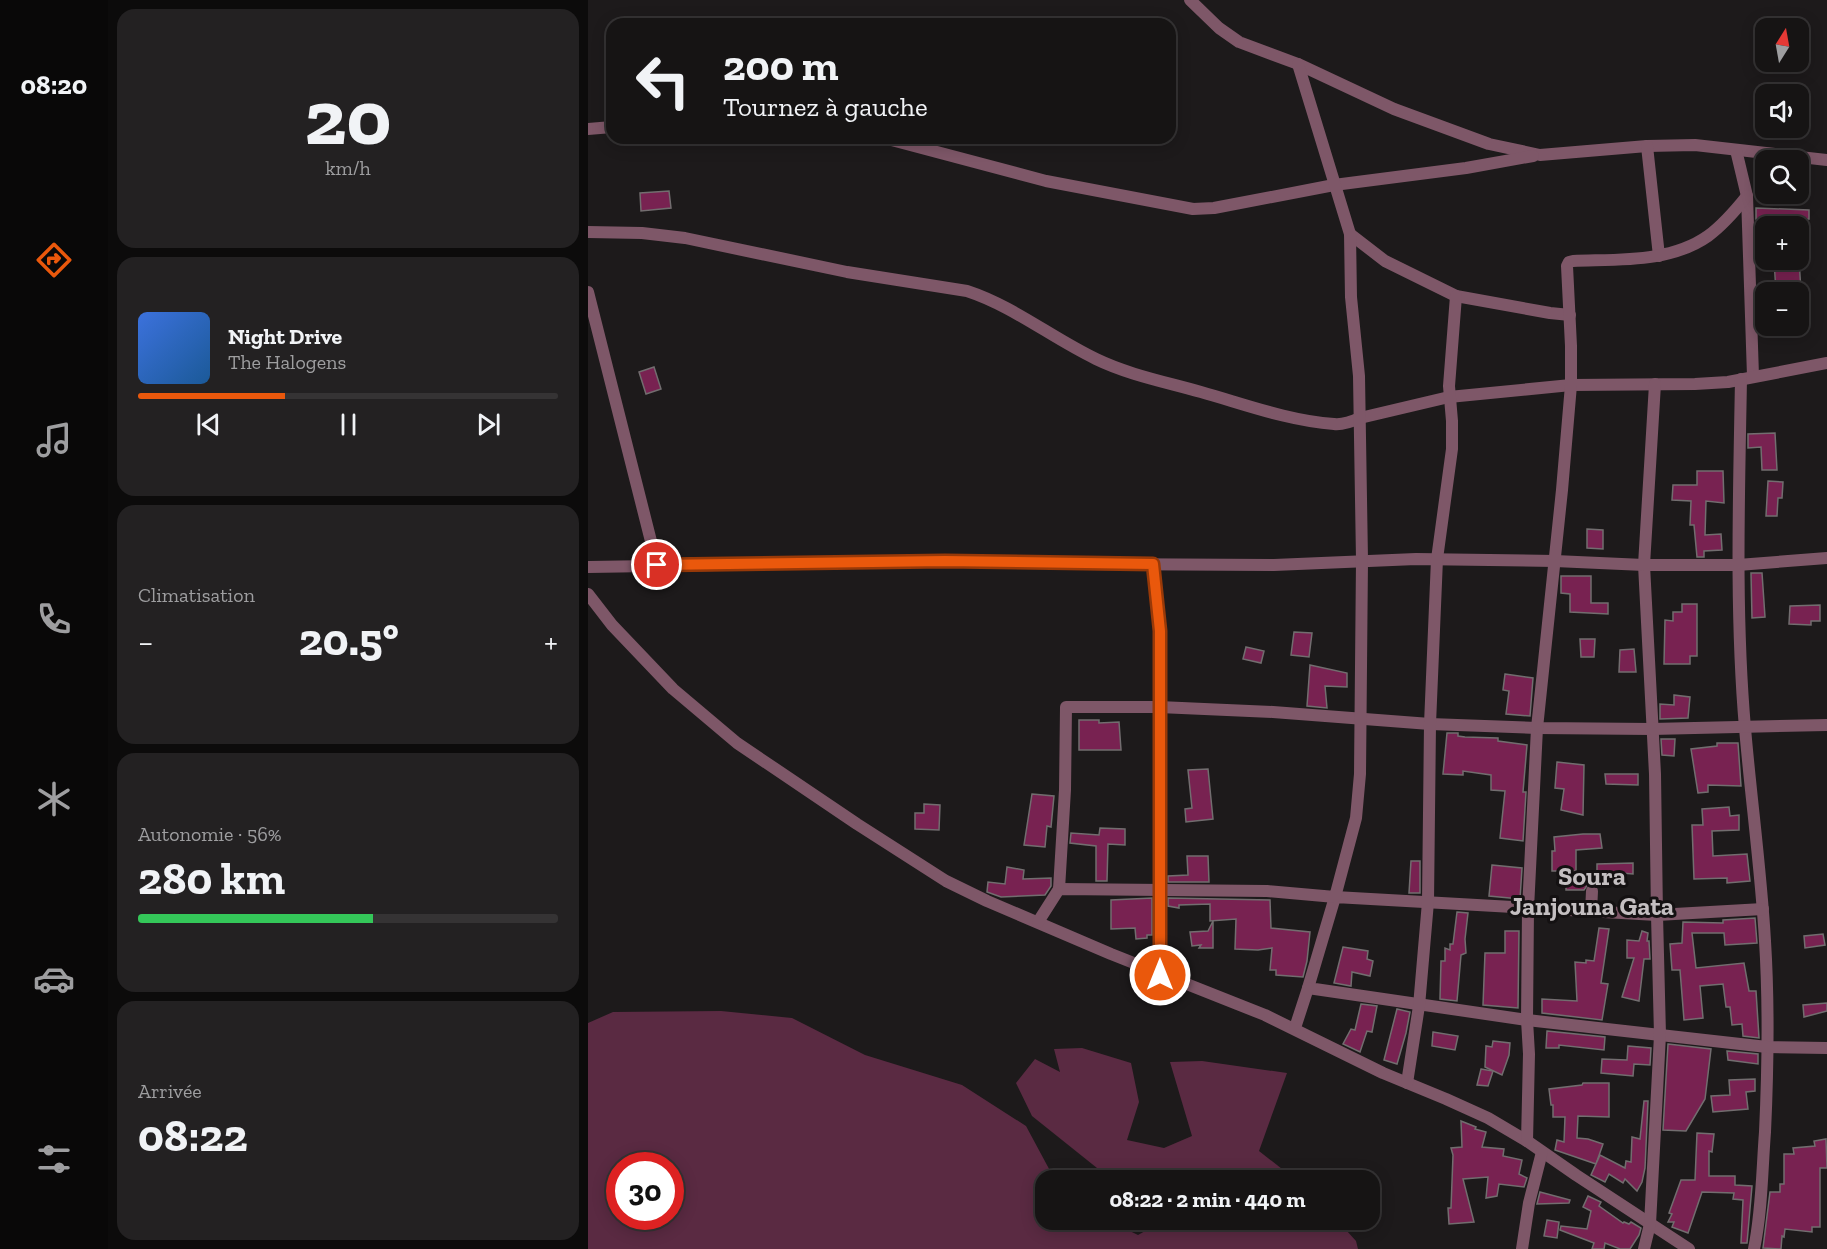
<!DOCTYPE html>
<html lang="fr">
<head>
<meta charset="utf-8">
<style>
  :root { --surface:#161414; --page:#232122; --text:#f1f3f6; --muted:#9e9ea0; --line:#353334; --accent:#ea580c }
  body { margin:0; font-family:"Zilla Slab",serif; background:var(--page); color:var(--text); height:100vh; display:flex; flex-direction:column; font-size:22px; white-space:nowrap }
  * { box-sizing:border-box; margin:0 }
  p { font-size:20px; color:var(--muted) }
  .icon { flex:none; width:33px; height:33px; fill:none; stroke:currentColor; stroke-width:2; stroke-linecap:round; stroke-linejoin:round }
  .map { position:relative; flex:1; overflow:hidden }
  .side { display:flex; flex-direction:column; gap:9px; padding:9px; background:#0c0b0b; width:480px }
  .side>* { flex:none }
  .hud { position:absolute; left:18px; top:18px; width:570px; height:126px; border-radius:18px; box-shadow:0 3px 15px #0003,0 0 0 2px var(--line); background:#161414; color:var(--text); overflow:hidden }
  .needle { width:39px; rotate:11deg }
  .fabs { position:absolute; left:1167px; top:18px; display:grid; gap:12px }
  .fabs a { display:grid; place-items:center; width:54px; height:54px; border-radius:12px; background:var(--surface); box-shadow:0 3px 15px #0003,0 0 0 2px var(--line); font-size:30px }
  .speed { position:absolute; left:18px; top:1152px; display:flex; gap:12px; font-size:30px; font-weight:700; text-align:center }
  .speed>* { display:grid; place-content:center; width:78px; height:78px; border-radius:50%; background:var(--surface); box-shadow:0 3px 15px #0003,0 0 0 2px var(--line); line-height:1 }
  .speed .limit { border:9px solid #d22; background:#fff; color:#111 }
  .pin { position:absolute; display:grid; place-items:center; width:51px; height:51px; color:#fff; margin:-26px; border:3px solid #fff; border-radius:50%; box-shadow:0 2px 6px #0007 }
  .me { position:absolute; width:66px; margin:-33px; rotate:0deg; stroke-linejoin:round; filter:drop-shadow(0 0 4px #0008) }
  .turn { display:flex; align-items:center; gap:21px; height:126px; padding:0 18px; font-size:27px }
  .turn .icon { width:78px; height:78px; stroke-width:2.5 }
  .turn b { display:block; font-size:42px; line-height:51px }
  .big { font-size:45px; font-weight:700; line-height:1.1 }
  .side .widget { flex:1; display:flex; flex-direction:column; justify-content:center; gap:9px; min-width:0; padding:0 21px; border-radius:18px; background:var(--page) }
  .side .dial { align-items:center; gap:0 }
  .dial b { font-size:78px; line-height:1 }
  .song { display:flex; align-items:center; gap:18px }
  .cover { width:72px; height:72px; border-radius:9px; background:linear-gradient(135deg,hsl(220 70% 55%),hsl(210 70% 35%)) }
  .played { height:6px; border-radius:3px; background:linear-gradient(90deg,var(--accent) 35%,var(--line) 35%) }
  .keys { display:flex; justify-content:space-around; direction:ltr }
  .heat { display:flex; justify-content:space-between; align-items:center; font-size:33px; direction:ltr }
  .charge { height:9px; border-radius:4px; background:linear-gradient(90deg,#34c759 56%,var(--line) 0) }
  .trip { position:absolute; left:447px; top:1170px; width:345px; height:60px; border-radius:18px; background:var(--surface); box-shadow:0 3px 15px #0003,0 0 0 2px var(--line); font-weight:700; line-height:60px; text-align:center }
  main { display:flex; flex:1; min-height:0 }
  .tabs { display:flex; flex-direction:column; width:108px; justify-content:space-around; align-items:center; background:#090808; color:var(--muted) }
  .tabs .icon { width:42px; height:42px }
  .tabs .on { color:var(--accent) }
  .tabs b { font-size:27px; color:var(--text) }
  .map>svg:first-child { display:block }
  .green { fill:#5a2a42; fill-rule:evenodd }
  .building { fill:#782251; stroke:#726d6f; stroke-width:1.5 }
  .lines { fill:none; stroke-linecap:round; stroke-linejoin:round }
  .street { stroke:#7e5768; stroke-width:12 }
  .route-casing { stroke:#983908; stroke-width:15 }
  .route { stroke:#ea580c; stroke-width:10 }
  .labels { text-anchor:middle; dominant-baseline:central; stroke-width:6; stroke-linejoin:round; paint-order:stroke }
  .quarter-label { font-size:26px; font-weight:bold; fill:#c4bfc1; stroke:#141112 }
</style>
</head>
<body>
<main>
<nav class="tabs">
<b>08:20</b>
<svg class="icon on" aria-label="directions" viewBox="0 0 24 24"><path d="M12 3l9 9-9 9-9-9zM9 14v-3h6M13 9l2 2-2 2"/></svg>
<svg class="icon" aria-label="music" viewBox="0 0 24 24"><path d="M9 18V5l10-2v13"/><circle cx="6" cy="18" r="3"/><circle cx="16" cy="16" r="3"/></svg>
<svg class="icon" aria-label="phone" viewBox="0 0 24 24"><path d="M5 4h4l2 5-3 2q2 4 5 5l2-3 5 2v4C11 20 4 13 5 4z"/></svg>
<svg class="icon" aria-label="climate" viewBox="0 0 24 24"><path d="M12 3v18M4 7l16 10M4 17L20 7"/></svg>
<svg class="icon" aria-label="car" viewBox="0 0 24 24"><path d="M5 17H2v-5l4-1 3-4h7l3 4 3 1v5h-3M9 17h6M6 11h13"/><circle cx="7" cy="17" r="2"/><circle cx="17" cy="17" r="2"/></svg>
<svg class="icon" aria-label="filters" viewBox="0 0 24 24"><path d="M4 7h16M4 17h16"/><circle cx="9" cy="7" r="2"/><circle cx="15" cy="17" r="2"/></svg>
</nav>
<section class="side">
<div class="widget dial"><b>20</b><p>km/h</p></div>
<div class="widget">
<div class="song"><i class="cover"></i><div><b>Night Drive</b><p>The Halogens</p></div></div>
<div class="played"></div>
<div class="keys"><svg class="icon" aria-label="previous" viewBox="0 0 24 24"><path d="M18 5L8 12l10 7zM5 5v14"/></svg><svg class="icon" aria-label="pause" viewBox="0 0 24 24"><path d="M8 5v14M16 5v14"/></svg><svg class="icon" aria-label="next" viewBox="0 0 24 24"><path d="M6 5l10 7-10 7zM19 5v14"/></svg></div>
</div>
<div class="widget"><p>Climatisation</p>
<div class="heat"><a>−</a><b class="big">20.5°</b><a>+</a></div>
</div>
<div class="widget"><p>Autonomie · 56%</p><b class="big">280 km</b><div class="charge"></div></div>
<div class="widget"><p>Arrivée</p><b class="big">08:22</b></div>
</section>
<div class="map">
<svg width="1239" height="1249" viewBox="0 0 1239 1249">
  <rect width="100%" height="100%" fill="#1d1a1b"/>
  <g class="green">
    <path d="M133,1011L204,1018L277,1055L374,1085L438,1126L467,1180H458V1220H519L550,1235L577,1220H749L768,1241L770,1249H0V1023L25,1012ZM32,1166H82V1216H32Z"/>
    <path d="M494,1048L543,1063L551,1102L539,1140L576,1148L604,1136L582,1062L614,1061L699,1073L671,1151L708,1180H524L444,1116L428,1083L447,1059L472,1072L466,1049Z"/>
  </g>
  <g class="building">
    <path d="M81,191L83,208L53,211L52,193Z"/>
    <path d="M1168,208L1221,210V219L1185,221L1168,219Z"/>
    <path d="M1186,260H1211L1213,291L1188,292Z"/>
    <path d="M66,367L73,389L58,394L51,372Z"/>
    <path d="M1187,433L1189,470H1174L1173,447L1160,448V434Z"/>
    <path d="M1109,471H1135L1136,503L1118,501L1117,535L1133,534L1134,550L1116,551V557H1109L1106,525H1102L1103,501L1084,500L1085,485H1109Z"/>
    <path d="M1180,481L1195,482L1194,498H1190L1189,516H1178Z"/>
    <path d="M999,529L1015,530V549L999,548Z"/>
    <path d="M1163,573H1174L1177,617L1164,618Z"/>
    <path d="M973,576H1003V603H1020V614L982,612V594L973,593Z"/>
    <path d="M1094,604H1109V656H1102V664H1076L1077,620L1085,621V612H1094Z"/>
    <path d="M1232,605V621H1223V625L1201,624L1202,606Z"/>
    <path d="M706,632L724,633L721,657L703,655Z"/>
    <path d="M992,639H1007L1006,657H993Z"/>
    <path d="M658,647L676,651L673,663L655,659Z"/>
    <path d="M1046,649L1048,672H1031L1032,650Z"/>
    <path d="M722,665L759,673V687L737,686L739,708L719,706Z"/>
    <path d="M917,674L945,678L942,716L918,714L921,691L915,690Z"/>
    <path d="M1086,695L1102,697L1100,718L1072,719V704L1086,705Z"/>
    <path d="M491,720H511V723L531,722L533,750H491Z"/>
    <path d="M859,733H870V736L877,737L910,738V741L939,745L935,792H938L935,841L912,838L917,791L903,790V775L875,771V775L855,774Z"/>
    <path d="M1073,739H1087L1086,756L1074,755Z"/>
    <path d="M1129,743H1150L1153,786L1120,785V792L1110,793L1103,749L1129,746Z"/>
    <path d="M969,762L996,765L995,815L973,810L976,789L967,788Z"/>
    <path d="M620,769L625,819L598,822L597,809L604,808L600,770Z"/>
    <path d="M1017,774H1050V785L1018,784Z"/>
    <path d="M444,794L466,796L463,827L459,826L457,847L436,845Z"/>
    <path d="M336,804L352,805L351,830L327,829V813H336Z"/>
    <path d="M1141,807L1142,816L1151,815V830L1124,831L1125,856L1159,854L1162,881L1139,883V878L1106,879L1104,825H1115L1114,809Z"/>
    <path d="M512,828L537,829V845L520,844L519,881H508V846L482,843L483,833L511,835Z"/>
    <path d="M995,834H1012L1014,848L988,850V871H964V851H967L966,837Z"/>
    <path d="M599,856H620L621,882H580V876L600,875Z"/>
    <path d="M823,861H832V893H821Z"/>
    <path d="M1045,863V874L1009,871V864Z"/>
    <path d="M904,865L934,868L932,899L901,896Z"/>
    <path d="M419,867L436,870L435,879L463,878V886L457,895L413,897L399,892L400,882L417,884Z"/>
    <path d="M978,873H1006V883L1000,884L996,890H978Z"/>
    <path d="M564,898V935H559V938L548,939L547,928L523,929V900Z"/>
    <path d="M580,898L682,900L683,928L722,932L719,961L715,977L688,975V970H682L684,948L670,950L647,949L648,919L622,921V904L591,905V908L580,906Z"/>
    <path d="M869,912L880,913L877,939L878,953L873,955L869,1001L852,999L853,961H857V948L862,950V944H865Z"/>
    <path d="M1167,918L1169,943L1137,945L1136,933H1104L1108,968L1156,963L1161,991H1168L1171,1038L1155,1036L1154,1024L1144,1025L1142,1007H1138L1135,984L1112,986L1115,1018L1096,1020L1092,970H1084L1082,944L1094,943L1095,922L1135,923V920Z"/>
    <path d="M625,921V948H611L613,945L604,946L602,932L620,931Z"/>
    <path d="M1011,928L1021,929L1013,983L1020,984L1014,1020L954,1013V999L989,1001L987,962L998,963V960L1006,961Z"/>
    <path d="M917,931H931L930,1008L895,1005L897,953H917Z"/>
    <path d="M1054,931L1060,933L1059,941H1061L1062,959H1056L1051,1001L1034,997L1046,958H1039V940L1051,941Z"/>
    <path d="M1235,934L1237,945L1217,948L1216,936Z"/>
    <path d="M755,947L780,951L779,959L785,961L782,976L764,972L763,986L746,983Z"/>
    <path d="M1239,1003V1011L1216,1017L1215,1005Z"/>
    <path d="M773,1004L789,1006L784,1032L779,1031L772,1052L755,1044L763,1029L767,1030Z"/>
    <path d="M809,1009L822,1012L818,1033L809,1064L796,1060Z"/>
    <path d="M959,1031L1017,1037L1016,1050L971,1045V1048H958Z"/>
    <path d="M845,1032L870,1036L867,1050L844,1046Z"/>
    <path d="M905,1041L922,1043L921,1055L914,1075L897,1067L898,1046L904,1047Z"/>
    <path d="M1080,1044L1123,1049L1117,1099L1098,1131L1075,1130Z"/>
    <path d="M1040,1046L1063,1048L1062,1065L1046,1064L1045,1076L1013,1073L1014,1059L1039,1060Z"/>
    <path d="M1139,1051L1170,1054V1064L1140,1060Z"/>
    <path d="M893,1069L905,1071L900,1086L889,1085Z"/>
    <path d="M1167,1079V1091L1158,1092L1160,1109L1125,1112L1123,1096L1142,1095L1141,1080Z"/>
    <path d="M995,1083H1021V1117L990,1116L989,1138L1000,1139L1015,1144L1008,1164L967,1150L969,1140L976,1142L977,1117H965V1105H963L961,1089L994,1085Z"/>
    <path d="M1056,1101H1060L1057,1168L1054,1182L1049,1191L1037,1179L1035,1183L1021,1174L1017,1182L1003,1175L1012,1155L1037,1168L1038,1161L1043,1162L1044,1137L1052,1139Z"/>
    <path d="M873,1121L888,1127L887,1129L898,1132L894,1147L916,1149L915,1156L934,1160L931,1174L939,1178L936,1187L911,1184L909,1196L898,1198L900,1177L875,1179L886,1222L861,1224L860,1208H863L865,1155L863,1148L874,1147Z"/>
    <path d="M1109,1133L1126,1134L1124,1152L1121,1151V1176H1147V1185L1164,1186L1159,1243H1153L1155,1200L1145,1199L1146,1193L1114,1192L1100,1233L1084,1227L1086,1222H1080L1084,1214L1081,1213L1093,1180H1107Z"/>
    <path d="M1238,1139L1239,1168H1232V1227H1224V1232L1197,1229L1196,1237L1194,1236L1193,1249L1175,1248L1182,1192H1192V1184H1196V1154H1206L1205,1148L1227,1146L1226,1141Z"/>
    <path d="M952,1192L982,1200L981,1203L949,1204Z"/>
    <path d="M1000,1196L1013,1202L1011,1206L1035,1223L1036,1222L1041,1224L1043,1222L1053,1228L1051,1235L1042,1249H1032L1017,1243L1016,1249H1004L1006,1243L972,1230L973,1226L999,1229L1003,1211L995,1207Z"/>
    <path d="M959,1220L971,1222L969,1238L956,1236Z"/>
  </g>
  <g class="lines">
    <g class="street">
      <path d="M602,0L631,28L651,42L710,64L806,109L901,144L952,155L1059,146L1107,145L1239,160"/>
      <path d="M0,129L24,127"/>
      <path d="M296,138L458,181L605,209L626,208L746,185L878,168L945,156"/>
      <path d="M1059,146L1071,256"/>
      <path d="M1148,150L1159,196L1165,376"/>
      <path d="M0,232L54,233L97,238L259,272L379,291C425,306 464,338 508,359C541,375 578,382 613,392C656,404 701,421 746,424C755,425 763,422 772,418L861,397L983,385L1107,384L1140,382L1239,363"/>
      <path d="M762,234L797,261L868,296L962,313L982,315"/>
      <path d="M0,292L69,565"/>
      <path d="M1153,379C1151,495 1147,612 1157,728C1163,799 1173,870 1177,941C1181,1004 1180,1068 1177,1132C1174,1170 1174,1211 1166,1249"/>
      <path d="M1067,384L1056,565L1067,774L1069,915L747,897L720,988L939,1020L1179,1047L1239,1048"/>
      <path d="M565,564L572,631V975"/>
      <path d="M0,567L375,561L499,564L686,565L828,559L967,561L1056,565H1150L1239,558"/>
      <path d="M0,594L24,625L85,689L149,743L269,824L358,881L399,901L523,954L677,1015L795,1073L858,1099L900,1118L939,1141L988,1175L1101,1249"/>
      <path d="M471,889L477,790L478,707H571L685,712L842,724L949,728L1064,729L1239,725"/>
      <path d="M1003,912L1004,891"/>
      <path d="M450,922L471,889L679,891L747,897L768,818L772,774L774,560L771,376L763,297L762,234L710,64"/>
      <path d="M707,1028L720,988"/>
      <path d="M819,1083L831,1006L840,902L842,724L849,559L864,449V421L861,386L868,296"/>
      <path d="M939,1141L941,1054L939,1020L940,909L949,728L974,490L983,385V346L979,266L981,262L985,261C1029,259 1082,263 1120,236C1135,225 1147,211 1159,196"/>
      <path d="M934,1249L941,1203L954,1152"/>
      <path d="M1056,1249L1062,1224L1072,1035L1069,915L1175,909"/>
    </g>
  </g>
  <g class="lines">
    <defs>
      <path id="route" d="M69,565L357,561L565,564L572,631V975"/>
    </defs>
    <use href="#route" class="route-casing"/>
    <use href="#route" class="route"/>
  </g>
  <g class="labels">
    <g class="quarter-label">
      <text x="1004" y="876">Soura<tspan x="1004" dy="30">Janjouna Gata</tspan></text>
    </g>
  </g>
</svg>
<div class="fabs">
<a><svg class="needle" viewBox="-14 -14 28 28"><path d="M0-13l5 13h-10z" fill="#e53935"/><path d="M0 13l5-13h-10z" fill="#9e9ea0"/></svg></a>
<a><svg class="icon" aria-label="sound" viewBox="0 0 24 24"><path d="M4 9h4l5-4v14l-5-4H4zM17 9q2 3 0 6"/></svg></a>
<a><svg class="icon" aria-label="search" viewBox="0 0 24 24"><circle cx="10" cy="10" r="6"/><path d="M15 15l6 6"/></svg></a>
<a>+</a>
<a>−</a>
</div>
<div class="speed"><div class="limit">30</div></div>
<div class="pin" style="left:69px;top:565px;background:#d93025"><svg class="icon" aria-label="arrive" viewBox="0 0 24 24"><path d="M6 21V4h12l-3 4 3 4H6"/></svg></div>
<svg class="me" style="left:572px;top:975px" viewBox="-20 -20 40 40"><circle r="17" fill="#ea580c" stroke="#fff" stroke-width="3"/><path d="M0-11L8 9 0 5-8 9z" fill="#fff"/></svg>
<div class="trip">08:22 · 2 min · 440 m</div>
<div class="hud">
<div class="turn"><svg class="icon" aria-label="left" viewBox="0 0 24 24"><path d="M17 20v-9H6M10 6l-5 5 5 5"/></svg><div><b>200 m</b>Tournez à gauche</div></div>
</div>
</div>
</main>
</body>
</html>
